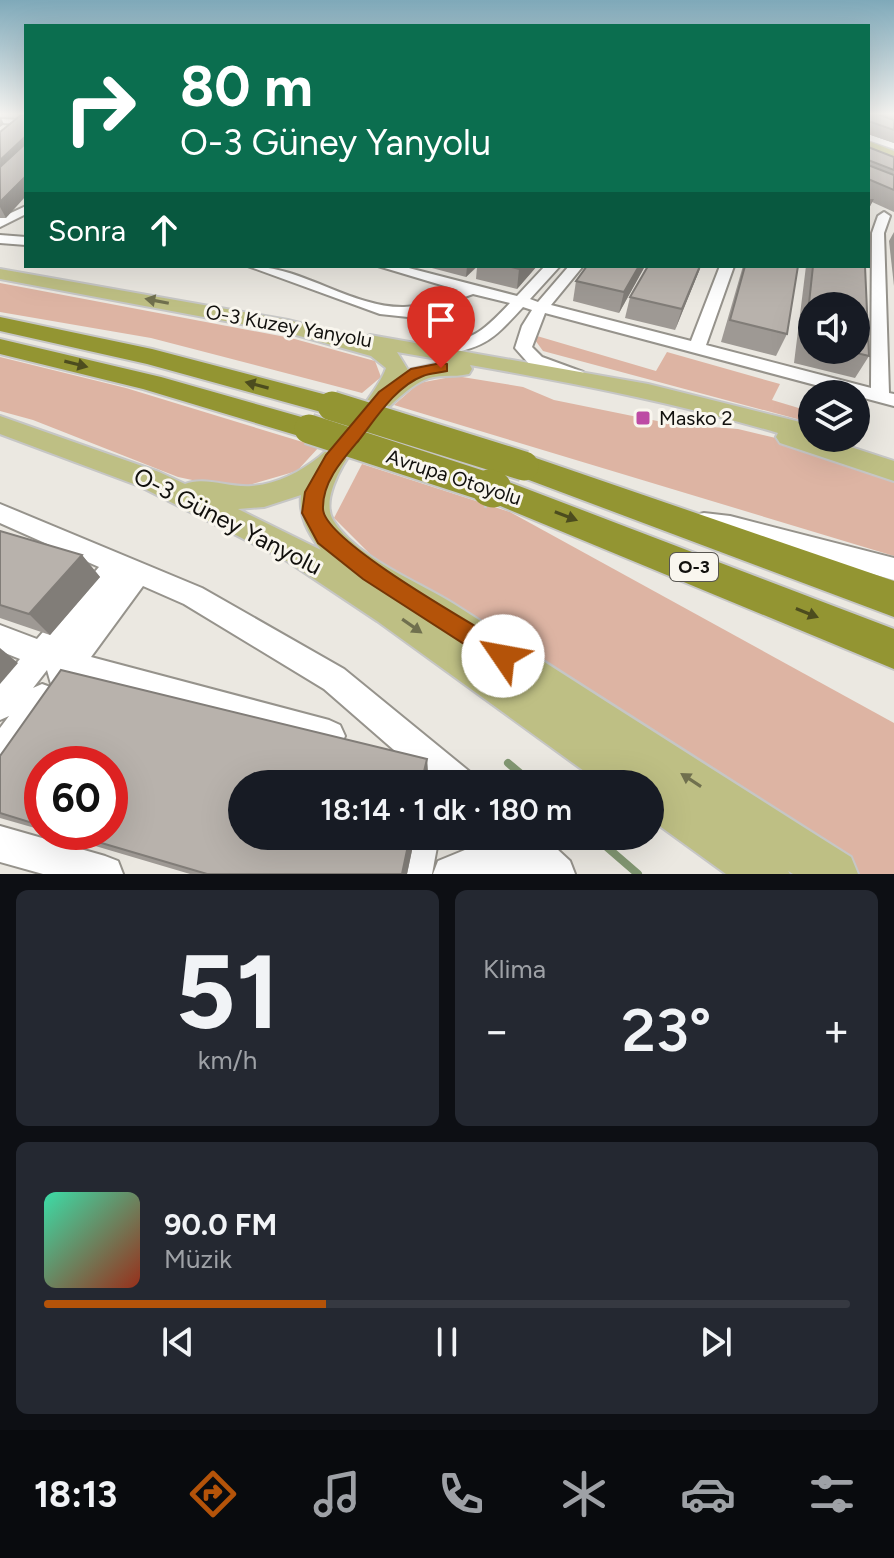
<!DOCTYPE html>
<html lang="tr">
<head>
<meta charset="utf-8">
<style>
  :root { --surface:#171b24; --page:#242831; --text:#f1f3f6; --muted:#9ea1a6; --line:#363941; --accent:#b45309 }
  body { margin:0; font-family:Figtree,sans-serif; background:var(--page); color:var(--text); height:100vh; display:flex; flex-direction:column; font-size:30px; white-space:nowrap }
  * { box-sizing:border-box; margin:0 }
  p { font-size:26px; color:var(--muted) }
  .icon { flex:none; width:44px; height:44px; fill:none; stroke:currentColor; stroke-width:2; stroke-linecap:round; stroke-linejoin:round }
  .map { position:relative; height:874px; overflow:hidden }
  .side { display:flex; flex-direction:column; gap:16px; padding:16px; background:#0d0f14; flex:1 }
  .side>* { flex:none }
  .guide { position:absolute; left:24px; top:24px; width:846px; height:244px; border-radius:0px; box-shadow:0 8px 32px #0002; background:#0b6e4f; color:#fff; overflow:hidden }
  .tools { position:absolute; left:798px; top:292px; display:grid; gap:16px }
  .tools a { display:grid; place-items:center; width:72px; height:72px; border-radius:50%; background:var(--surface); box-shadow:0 8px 32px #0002; font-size:40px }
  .speed { position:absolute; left:24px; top:746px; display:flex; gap:16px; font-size:40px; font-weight:700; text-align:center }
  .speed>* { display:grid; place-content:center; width:104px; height:104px; border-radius:50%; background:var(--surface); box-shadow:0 8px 32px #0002; line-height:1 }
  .speed .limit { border:12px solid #d22; background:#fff; color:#111 }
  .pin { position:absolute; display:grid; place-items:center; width:68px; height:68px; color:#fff; margin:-82px -34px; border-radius:50% 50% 50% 0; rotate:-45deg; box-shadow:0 0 8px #0007 }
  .pin .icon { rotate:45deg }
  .me { position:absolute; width:88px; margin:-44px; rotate:303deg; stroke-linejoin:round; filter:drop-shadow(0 0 6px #0008) }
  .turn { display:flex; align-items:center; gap:28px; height:168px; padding:0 24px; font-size:36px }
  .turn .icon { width:104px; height:104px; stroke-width:2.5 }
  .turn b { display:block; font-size:56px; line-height:68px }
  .then { display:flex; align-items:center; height:76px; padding:0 24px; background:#0003; gap:16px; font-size:30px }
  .big { font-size:60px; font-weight:600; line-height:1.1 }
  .side .card { flex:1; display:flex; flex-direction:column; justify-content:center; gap:12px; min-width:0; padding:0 28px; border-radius:12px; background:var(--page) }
  .side .dial { align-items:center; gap:0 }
  .dial b { font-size:104px; line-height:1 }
  .song { display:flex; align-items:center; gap:24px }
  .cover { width:96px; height:96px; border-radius:12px; background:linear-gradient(135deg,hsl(160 70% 55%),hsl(10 70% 35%)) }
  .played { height:8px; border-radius:4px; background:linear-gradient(90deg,var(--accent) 35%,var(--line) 35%) }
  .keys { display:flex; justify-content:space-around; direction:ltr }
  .heat { display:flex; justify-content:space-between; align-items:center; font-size:44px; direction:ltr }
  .side .tiles { flex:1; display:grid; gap:16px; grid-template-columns:1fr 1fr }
  .card:last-child { grid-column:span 2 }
  .trip { position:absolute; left:228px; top:770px; width:436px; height:80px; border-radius:40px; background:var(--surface); box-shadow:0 8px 32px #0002; font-weight:600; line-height:80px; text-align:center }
  .tab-bar { display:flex; height:128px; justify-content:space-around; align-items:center; background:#090b0e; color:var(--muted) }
  .tab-bar .icon { width:56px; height:56px }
  .tab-bar .active { color:var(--accent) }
  .tab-bar b { font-size:36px; color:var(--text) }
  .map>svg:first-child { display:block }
  .green { fill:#ddb4a3 }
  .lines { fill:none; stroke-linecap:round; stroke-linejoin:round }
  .stream { stroke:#839873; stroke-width:8 }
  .minor-casing { stroke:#96938c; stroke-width:4 }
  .major-casing { stroke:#c6c6c5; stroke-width:4 }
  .highway-casing { stroke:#c6c6c5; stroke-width:4 }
  .minor { fill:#fff; fill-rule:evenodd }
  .major { fill:#bebf84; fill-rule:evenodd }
  .highway { fill:#939532; fill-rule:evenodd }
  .highway-bridge-far1-casing { stroke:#c6c6c5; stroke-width:33; stroke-linecap:butt }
  .highway-bridge-casing { stroke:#c6c6c5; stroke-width:41; stroke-linecap:butt }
  .highway-bridge-far1 { stroke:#939532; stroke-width:29 }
  .highway-bridge { stroke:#939532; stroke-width:37 }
  .wall { fill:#9e9994; fill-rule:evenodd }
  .shaded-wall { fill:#817d78 }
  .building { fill:#b8b2ac; stroke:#817d78; stroke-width:2 }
  .oneway { fill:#70704e }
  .oneway2 { fill:#4c4c1e }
  .route { fill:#b45309; stroke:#753606; stroke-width:2 }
  .poi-dot { fill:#bd4aa4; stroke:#f9f6ee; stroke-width:3 }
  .labels { text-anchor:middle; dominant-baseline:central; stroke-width:6; stroke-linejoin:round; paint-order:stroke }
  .shield { fill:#f9f6ee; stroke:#575550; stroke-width:2 }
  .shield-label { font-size:18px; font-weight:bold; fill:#11100d }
  .street-label { font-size:20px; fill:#11100d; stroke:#f9f6ee }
  .poi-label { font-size:20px; fill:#11100d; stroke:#f9f6ee; text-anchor:start }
  .near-street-label { font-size:24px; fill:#11100d; stroke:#f9f6ee }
</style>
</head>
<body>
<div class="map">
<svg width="894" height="874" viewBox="0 0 894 874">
  <rect width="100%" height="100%" fill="#ebe8e1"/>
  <g class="green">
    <path d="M0,283L291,338L375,361L381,377L362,393L151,338L0,312Z"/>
    <path d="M537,336L656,371L667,352L780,384L772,400L812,412V423L543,351L535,340Z"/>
    <path d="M0,357L126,388L319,447L297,471L235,489L178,477L33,420L0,411Z"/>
    <path d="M456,376L523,387L554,400L672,424L738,429L793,442L894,477V556L394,405L419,383Z"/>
    <path d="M362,464L510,512L894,723V874H837L382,566L334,518Z"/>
  </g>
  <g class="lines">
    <g class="stream">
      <path d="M508,763L533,784"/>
      <path d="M594,836L638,874"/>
    </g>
    <defs>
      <g id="minor">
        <path d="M0,119L26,120V124L0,123Z"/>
        <path d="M868,134L894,143V149L868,140Z"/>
        <path d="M26,206V214L0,227V218Z"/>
        <path d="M884,212L890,216L884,233L889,393L894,394V406L545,313L532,347L542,357L583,372L586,376L577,381L571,380L530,365L515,348L522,326L532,310L523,307C488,345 485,346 435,357L429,356L427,352L429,348C474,337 477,338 510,303L473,294L408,317L380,314L248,266C302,266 352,308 404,307C421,307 442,295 458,290L378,266H401L517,296L545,266H560L530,299L538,302L569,266H583L551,305L691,341L720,266H734L706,345L871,388L872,233L878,216Z"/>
        <path d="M0,235L26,237V245L0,243Z"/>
        <path d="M0,504L202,588L344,669L470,772L474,784H433L324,689L184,604L143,586L91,657L329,720L340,725L345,736L340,747L329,752L74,681L61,688L51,684L47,670L33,688L42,684L53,688L57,699L53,710L11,764L0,769V728L9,716L0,720V682L20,659L0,651V625L37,639L99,567L0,523Z"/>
        <path d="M704,513L730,516L894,558V580L730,534L696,529L692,522L696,515Z"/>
        <path d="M0,826L105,856L118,861L123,874H43L0,862Z"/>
        <path d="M405,836H439L432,874H396Z"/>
        <path d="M499,836H543L570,861L575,874H433L438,861Z"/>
      </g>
      <g id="major">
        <path d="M868,141L894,151V159L868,149Z"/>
        <path d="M0,269L288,320L361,339L370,335L648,384L812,425V438H823L894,461V481L780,443L776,437L778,433C677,403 573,383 470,365L472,369L469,374C453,378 437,373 422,381C391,396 312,484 333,520C357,559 420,582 457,606C588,690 719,774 851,857L858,874H793L788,871L790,874H726L650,819V784H602L377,621L287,561L139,486L0,434V416L159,472L185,484C204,476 230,488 252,486C277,484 300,472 319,457C335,445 381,386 386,368L371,356L289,333L0,279ZM397,352L449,361L408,370ZM301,495C299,517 308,533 321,550L238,509L264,507Z"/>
      </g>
      <g id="highway">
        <path d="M0,317L152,349L342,399L346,406L342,413L332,415L147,364L0,331Z"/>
        <path d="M0,339L161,377L319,422L324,429L319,436L309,439L143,389L0,354Z"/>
        <path d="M524,454L894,581V617L513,474L508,466L513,458Z"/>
        <path d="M493,476L894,629V669L481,498L477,489L481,480Z"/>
      </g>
    </defs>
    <use href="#minor" class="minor-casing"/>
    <use href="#major" class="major-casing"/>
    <use href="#highway" class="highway-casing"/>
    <use href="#minor" class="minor"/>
    <use href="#major" class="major"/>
    <use href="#highway" class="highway"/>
    <defs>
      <g id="highway-bridge-far1">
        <path d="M332,406L524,466"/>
        <path d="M309,429L493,489"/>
      </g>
      <path id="highway-bridge" d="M490,488L493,489"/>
    </defs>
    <use href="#highway-bridge-far1" class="highway-bridge-far1-casing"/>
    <use href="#highway-bridge" class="highway-bridge-casing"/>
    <use href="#highway-bridge-far1" class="highway-bridge-far1"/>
    <use href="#highway-bridge" class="highway-bridge"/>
  </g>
  <g class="wall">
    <path d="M868,114H894V143L868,134Z"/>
    <path d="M0,132L6,218H0Z"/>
    <path d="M868,147L894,157V212L872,202L868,210Z"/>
    <path d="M894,232V286L889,241Z"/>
    <path d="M428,266H537L517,289L476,279L477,267L466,277L428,267Z"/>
    <path d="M587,266H645L619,313L573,301L576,281Z"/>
    <path d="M648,266H701L675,330L625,318L630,297Z"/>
    <path d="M743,266H798L787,334L776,356L721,342Z"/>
    <path d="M806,266H865L869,356L855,378L794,363ZM812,306L856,350H812Z"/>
    <path d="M0,531L82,555L100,577L50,635L0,618Z"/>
    <path d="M0,756L427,759L428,775L426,784H242V836H415L407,874H190L48,832H110L42,764V830L0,818Z"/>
  </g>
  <g class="shaded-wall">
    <path d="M0,116L4,124L0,127Z"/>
    <path d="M26,136V153L0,179V160Z"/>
    <path d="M26,176V196L6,218L0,207V202Z"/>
    <path d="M868,199H874L868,210Z"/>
    <path d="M467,266H477L466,277Z"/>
    <path d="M522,266H537L517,289L519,269Z"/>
    <path d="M639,266H645L619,313L624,292Z"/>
    <path d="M700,266H701L675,330L682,309Z"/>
    <path d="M82,555L100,577L50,635L29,614Z"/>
    <path d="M0,648L18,663L0,684Z"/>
    <path d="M427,759L428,775L426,784H421Z"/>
    <path d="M410,836H415L407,874H402Z"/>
  </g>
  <g class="building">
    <path d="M868,114H877L894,120V130L868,121Z"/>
    <path d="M21,115H26V136L0,160V132Z"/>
    <path d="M26,143V176L0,202V167Z"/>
    <path d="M868,147L894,157V170L868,160Z"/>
    <path d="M868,165L894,175V190L868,179Z"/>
    <path d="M507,266H522L519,269Z"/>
    <path d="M587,266H639L624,292L576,281Z"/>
    <path d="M648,266H700L682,309L630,297Z"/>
    <path d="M745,266H798L787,334L730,320Z"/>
    <path d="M813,266H865L869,356L844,350H856V306H812V342L805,341Z"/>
    <path d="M0,531L82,555L29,614L0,605Z"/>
    <path d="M61,670L427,759L421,784H242V836H410L402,874H207L64,832H110V764H42V826L0,813V756Z"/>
  </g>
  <defs><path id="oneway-solid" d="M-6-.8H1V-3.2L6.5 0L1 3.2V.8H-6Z" transform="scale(2)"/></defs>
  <g class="oneway">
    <use href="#oneway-solid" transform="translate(157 301) rotate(-169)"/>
    <use href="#oneway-solid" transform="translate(412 626) rotate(35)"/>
    <use href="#oneway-solid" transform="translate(691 780) rotate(-147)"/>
  </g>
  <g class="oneway2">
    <use href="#oneway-solid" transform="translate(76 364) rotate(14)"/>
    <use href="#oneway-solid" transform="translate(257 385) rotate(-165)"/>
    <use href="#oneway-solid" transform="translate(566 516) rotate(21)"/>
    <use href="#oneway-solid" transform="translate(807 613) rotate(22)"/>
  </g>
  <linearGradient id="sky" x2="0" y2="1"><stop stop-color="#7fa9b9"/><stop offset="0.48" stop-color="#f6f5f2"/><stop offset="1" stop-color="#f6f5f2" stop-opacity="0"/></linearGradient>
  <rect width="894" height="237" fill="url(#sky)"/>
  <path class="route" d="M441,363L447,364V371C439,373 430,373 423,376C396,386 376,418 359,440C343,459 322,482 323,509C324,542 480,628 512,648L516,656L512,665L503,669L363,579L318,543L302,513L305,492L326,455L379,392L411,369Z"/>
  <rect class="poi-dot" x="635" y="410" width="16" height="16" rx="4"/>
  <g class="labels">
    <rect class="shield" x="670" y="553" width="48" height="28" rx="6"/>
    <g class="shield-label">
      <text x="694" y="567">O-3</text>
    </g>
    <g class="street-label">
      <text transform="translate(289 326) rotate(10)">O-3 Kuzey Yanyolu</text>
      <text transform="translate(454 477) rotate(18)">Avrupa Otoyolu</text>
    </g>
    <g class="poi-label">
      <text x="659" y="418">Masko 2</text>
    </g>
    <g class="near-street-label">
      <text transform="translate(228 521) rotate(27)">O-3 Güney Yanyolu</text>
    </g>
  </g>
</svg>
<div class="tools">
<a><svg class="icon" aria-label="sound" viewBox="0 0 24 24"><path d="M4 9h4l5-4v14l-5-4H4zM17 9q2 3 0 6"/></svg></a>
<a><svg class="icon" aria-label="layers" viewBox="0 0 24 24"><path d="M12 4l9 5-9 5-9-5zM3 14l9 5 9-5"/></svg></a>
</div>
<div class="speed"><div class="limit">60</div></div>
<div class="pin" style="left:441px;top:368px;background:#d93025"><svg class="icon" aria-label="arrive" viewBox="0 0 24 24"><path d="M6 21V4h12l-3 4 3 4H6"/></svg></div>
<svg class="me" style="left:503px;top:656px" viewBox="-20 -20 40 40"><circle r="19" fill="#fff"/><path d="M0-13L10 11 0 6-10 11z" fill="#b45309"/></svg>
<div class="trip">18:14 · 1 dk · 180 m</div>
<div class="guide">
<div class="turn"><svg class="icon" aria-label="right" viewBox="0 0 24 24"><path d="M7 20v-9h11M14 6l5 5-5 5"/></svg><div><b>80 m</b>O-3 Güney Yanyolu</div></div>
<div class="then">Sonra<svg class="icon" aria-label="ahead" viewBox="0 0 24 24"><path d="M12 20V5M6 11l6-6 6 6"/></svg></div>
</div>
</div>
<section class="side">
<div class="tiles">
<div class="card dial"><b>51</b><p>km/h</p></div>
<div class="card"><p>Klima</p>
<div class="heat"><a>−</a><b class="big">23°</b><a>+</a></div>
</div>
<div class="card">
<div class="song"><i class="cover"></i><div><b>90.0 FM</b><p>Müzik</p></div></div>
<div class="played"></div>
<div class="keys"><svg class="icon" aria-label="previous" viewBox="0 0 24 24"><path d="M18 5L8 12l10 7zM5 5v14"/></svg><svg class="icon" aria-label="pause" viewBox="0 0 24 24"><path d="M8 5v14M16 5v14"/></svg><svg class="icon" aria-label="next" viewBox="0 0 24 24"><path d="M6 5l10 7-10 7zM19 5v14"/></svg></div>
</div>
</div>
</section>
<nav class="tab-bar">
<b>18:13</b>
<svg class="icon active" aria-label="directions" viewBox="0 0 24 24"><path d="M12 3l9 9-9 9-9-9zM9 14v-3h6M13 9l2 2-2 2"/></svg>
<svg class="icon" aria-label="music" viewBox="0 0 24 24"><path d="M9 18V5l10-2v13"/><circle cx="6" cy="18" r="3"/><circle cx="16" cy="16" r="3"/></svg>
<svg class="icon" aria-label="phone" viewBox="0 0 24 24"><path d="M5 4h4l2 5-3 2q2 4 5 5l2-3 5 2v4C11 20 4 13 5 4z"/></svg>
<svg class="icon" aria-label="climate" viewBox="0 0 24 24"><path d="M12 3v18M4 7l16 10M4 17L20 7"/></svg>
<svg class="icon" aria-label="car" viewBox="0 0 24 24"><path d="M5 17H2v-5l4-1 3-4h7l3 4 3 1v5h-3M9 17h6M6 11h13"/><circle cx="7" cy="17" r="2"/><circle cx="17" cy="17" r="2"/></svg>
<svg class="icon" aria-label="filters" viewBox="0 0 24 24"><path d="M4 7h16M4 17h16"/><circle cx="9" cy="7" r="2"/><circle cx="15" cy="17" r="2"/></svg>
</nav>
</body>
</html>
